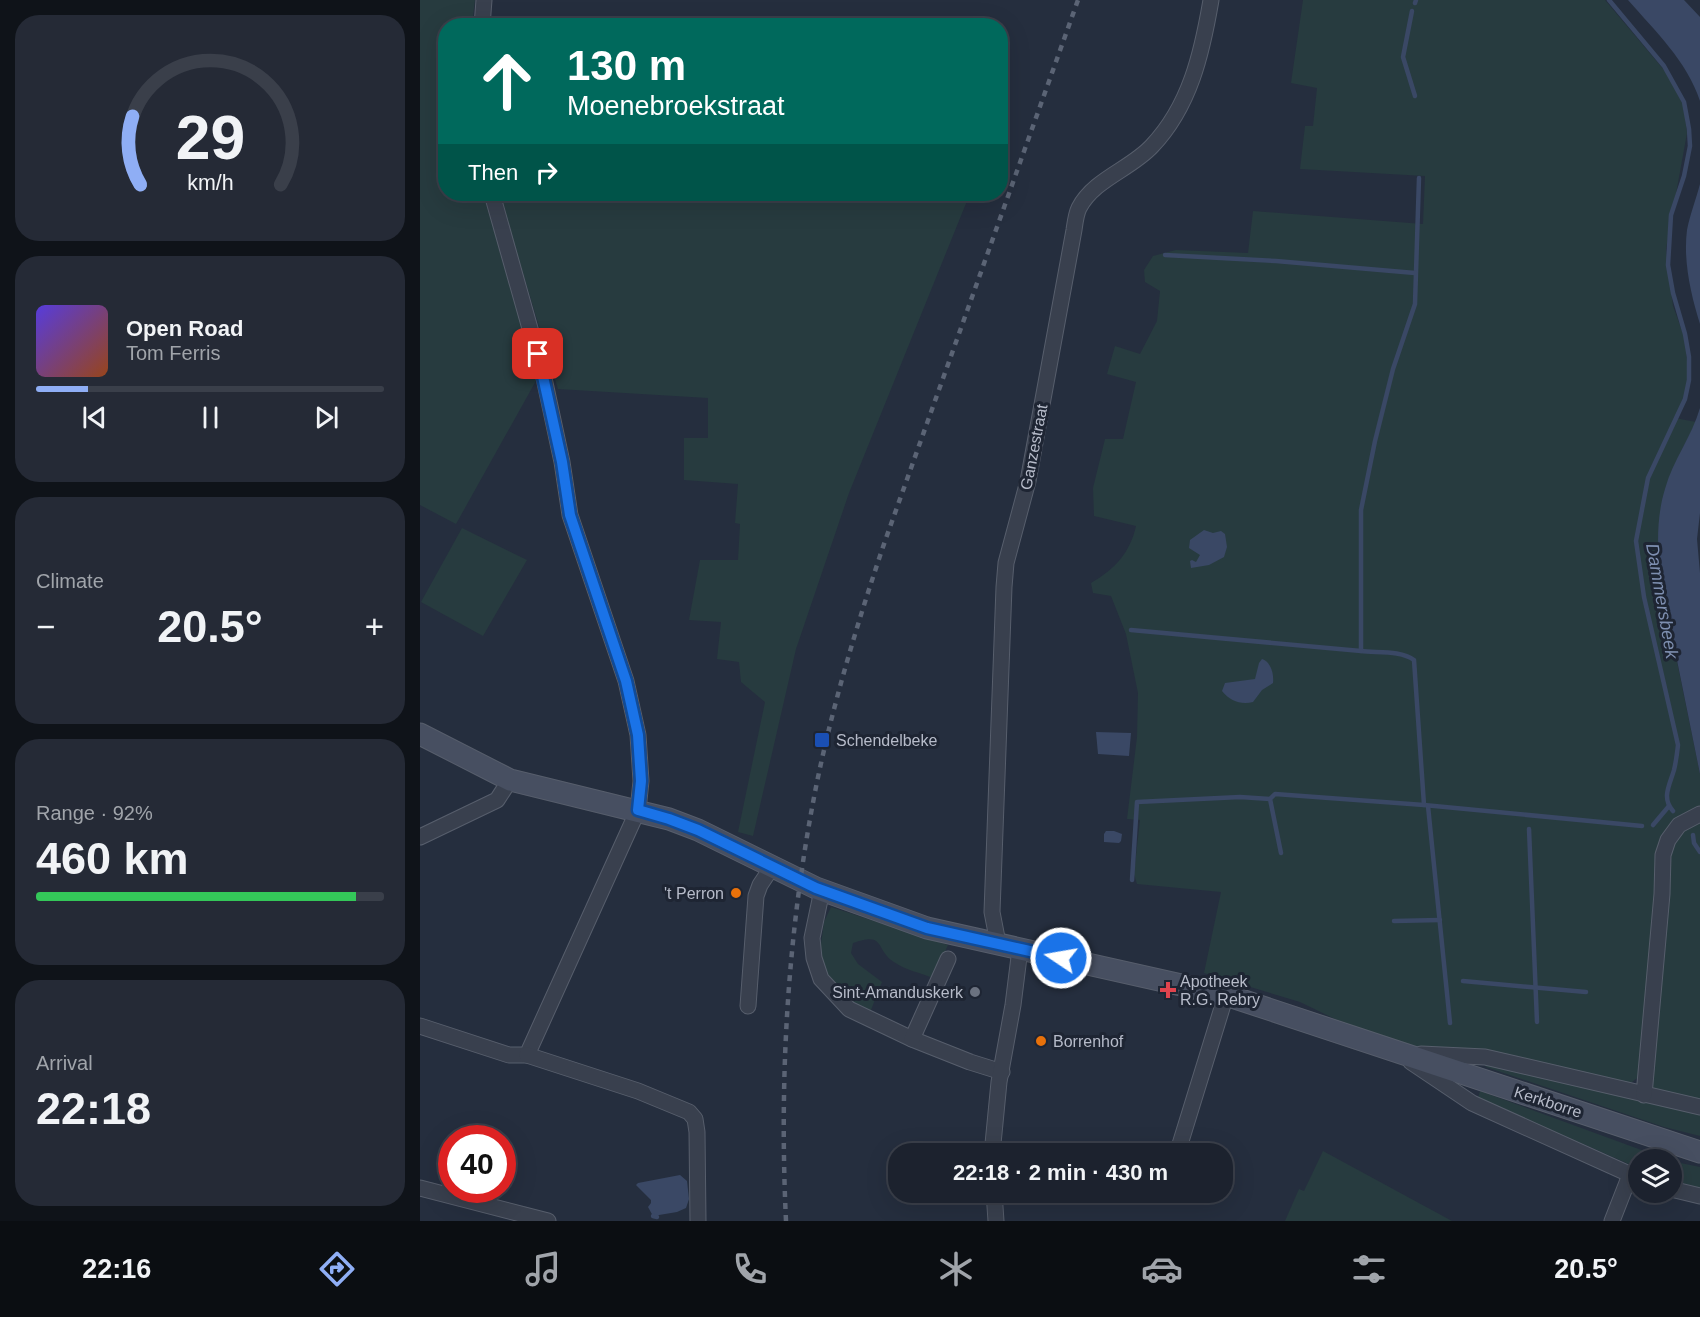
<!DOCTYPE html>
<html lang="en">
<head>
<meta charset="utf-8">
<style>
  :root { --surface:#1c222e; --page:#252a36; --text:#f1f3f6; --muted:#a0a4aa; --line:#3a3f4a; --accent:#8faef5 }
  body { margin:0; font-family:Arial,sans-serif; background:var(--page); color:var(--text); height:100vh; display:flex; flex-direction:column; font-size:22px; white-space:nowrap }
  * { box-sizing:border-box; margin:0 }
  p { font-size:20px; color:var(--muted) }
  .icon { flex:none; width:33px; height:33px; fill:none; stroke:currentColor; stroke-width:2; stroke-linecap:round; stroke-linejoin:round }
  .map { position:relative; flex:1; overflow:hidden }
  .side { display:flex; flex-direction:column; gap:15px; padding:15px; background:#0f1319; width:420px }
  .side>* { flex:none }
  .hud { position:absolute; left:18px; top:18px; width:570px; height:183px; border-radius:24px; box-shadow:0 6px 24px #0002,0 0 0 2px var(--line); background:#00695c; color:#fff; overflow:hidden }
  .fabs { position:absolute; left:1208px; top:1149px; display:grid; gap:12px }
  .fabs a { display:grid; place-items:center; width:54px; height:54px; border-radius:50%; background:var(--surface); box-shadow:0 6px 24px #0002,0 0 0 2px var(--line); font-size:30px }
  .speed { position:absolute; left:18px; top:1125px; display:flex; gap:12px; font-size:30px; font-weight:700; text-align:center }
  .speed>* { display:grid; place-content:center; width:78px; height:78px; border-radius:50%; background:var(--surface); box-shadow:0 6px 24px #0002,0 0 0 2px var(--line); line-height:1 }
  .speed .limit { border:9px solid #d22; background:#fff; color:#111 }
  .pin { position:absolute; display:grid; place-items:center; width:51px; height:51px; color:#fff; margin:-26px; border-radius:12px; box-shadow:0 3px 9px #0006 }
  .me { position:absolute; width:66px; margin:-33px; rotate:282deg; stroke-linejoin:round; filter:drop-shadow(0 0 4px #0008) }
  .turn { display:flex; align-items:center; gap:21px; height:126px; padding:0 30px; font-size:27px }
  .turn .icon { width:78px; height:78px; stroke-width:2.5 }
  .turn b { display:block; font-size:42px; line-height:51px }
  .then { display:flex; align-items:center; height:57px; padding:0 30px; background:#0003; gap:12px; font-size:22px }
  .big { font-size:45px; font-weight:600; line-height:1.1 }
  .side .tile { flex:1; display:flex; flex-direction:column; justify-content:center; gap:9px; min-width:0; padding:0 21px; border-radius:24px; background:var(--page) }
  .side .dial { align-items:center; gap:0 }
  .dial svg { height:156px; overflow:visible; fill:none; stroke:var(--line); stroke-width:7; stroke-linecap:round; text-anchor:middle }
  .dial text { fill:var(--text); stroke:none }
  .song { display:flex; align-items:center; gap:18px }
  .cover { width:72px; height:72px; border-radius:9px; background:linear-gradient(135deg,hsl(250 70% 55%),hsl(20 70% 35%)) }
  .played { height:6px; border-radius:3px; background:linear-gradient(90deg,var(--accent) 15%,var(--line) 15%) }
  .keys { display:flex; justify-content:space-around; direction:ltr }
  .heat { display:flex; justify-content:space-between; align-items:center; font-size:33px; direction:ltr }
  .charge { height:9px; border-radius:4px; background:linear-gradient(90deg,#34c759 92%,var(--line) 0) }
  .trip { position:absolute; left:468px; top:1143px; width:345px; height:60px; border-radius:24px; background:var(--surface); box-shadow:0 6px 24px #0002,0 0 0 2px var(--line); font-weight:600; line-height:60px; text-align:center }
  .menu { display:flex; height:96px; justify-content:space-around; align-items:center; background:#0b0e12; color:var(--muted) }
  .menu .icon { width:42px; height:42px }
  .menu .on { color:var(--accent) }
  .menu b { font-size:27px; color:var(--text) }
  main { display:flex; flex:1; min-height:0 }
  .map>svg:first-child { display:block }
  .green { fill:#273b3f }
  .water { fill:#3a4865 }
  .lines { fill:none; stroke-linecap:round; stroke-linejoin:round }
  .stream { stroke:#3a4865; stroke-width:4.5 }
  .street-casing { stroke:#575e6c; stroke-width:17 }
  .secondary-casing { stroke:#575e6c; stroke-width:23 }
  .street { stroke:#39404e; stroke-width:15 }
  .secondary { stroke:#474f61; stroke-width:21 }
  .rail { stroke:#5b6475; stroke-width:4.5; stroke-dasharray:6 6; stroke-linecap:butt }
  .route-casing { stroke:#114b97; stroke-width:15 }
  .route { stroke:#1a73e8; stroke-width:10 }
  .transit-dot { fill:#1a4fb4; stroke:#1e2533; stroke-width:2 }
  .food-dot { fill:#e8710a; stroke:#1e2533; stroke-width:2 }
  .health-dot { fill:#e0444e; stroke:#1e2533; stroke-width:2 }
  .worship-dot { fill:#6b7280; stroke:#1e2533; stroke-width:2 }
  .labels { text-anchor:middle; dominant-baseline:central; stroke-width:6; stroke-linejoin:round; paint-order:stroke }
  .street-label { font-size:16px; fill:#b6bbc9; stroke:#1e2533 }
  .poi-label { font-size:16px; fill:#b6bbc9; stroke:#1e2533; text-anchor:start }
  .water-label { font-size:18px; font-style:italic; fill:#7e8fb0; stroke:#1e2533 }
</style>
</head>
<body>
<main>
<section class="side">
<div class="tile dial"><svg viewBox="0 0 100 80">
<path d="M14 69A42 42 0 1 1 86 69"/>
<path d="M14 69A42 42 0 0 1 10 34" stroke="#8faef5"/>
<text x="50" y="56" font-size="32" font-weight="700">29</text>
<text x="50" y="72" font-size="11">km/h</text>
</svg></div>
<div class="tile">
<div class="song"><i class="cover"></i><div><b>Open Road</b><p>Tom Ferris</p></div></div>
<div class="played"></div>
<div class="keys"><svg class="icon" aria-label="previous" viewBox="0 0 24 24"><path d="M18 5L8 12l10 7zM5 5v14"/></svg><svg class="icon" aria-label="pause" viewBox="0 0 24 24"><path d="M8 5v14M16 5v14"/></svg><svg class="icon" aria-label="next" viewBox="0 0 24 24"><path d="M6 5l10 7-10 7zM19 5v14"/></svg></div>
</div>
<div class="tile"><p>Climate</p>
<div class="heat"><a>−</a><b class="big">20.5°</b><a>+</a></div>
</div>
<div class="tile"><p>Range · 92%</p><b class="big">460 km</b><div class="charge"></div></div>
<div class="tile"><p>Arrival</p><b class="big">22:18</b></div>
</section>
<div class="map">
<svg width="1280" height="1221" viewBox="0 0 1280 1221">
  <rect width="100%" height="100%" fill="#252e3e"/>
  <g class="green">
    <path d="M0,0H55L52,25L26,26V194H64L84,267L117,379L36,524L0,505Z"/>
    <path d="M883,0H1185L1250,77L1264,107L1267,133L1246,249L1253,306L1265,339L1268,371L1266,391L1255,418L1276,422L1259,456L1241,583L1280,774V811L1250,830L1220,1076L1212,1082L1205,1085L985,1044L915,1019L880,1002L784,973L801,892L717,884L714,874L720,820L707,819L717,737L718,693L706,634L691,596L673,593L671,583C695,569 710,553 716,526L674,516L673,488L685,439H703L716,382L687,374L695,346L720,354L737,321L740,291L725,282L724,270L733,256L756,250L828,253L833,211L1003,224L1005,176L880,169L885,126H893L897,88L871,83Z"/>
    <path d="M79,194H540L549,196L429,493L376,649L333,836L318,832L345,702L321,682L319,662L297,659L301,622L269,620L280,560H318L320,524L315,523L318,484L264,480V438H288V398L138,389Z"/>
    <path d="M42,528L107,560L63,636L1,602Z"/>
    <path d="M1280,818V1105L1230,1095L1247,860L1258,833Z"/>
    <path d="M411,907L528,945L513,978C501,973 485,970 474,962C455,950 466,931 433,943L431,953L438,964L462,982L449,1015L436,1007L406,975L400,951L404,922Z"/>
    <path d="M1063,1062L1280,1110V1136L1244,1127L1066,1067Z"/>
    <path d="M1060,1091L1246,1159L1218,1160V1168L1058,1098Z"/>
    <path d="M903,1151L1032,1221H865L879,1189L884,1191Z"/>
    <path d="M1251,1161L1280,1167V1188L1251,1180Z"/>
  </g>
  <g class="water">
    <path d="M1208,0H1264L1280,17V101C1267,61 1235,31 1208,0Z"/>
    <path d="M1280,184V324C1271,295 1263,261 1267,230C1270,215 1276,199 1280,184Z"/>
    <path d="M1280,408V513L1277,539L1280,573V774L1241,581C1237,551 1236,518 1245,489C1253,460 1272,436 1280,408Z"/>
    <path d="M784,530L793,533L801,531L805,534L807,547L804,557L789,565L771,568L770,561L772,560L776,562L780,555L769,548L770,540Z"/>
    <path d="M842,659C851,662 854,674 853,683L842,690L833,702C821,705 810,701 802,691L805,683L835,679L839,663Z"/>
    <path d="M676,732L711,733L709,756L678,754Z"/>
    <path d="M686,831H694L702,834L701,841L699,843L684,842V834Z"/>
    <path d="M260,1175L267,1181L269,1199L266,1208L257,1212L233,1216L228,1207L231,1203V1200L216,1185L218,1183Z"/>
  </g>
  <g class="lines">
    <g class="stream">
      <path d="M1189,0L1244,66L1264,102L1269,129L1270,146L1264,176L1251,215L1248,265L1253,293L1265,334L1269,357V380L1265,399L1228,478L1216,541L1224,597L1258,745C1257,754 1256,762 1254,770C1250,784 1241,798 1253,811"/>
      <path d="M995,3L996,0"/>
      <path d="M992,11L983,57L995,96"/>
      <path d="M999,178L995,304L973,369L955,441L941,510V651C957,653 981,650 994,660L1004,805L1222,826"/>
      <path d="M745,255L856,261L995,273"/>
      <path d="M711,630L941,651"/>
      <path d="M1008,806L1030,1023"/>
      <path d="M1233,825L1249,806"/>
      <path d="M1109,829L1117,1022"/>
      <path d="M1273,835L1274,843L1280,852"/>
      <path d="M861,853L850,799L855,794L1004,805"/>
      <path d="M712,880L717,802L820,797L850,799"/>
      <path d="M974,921L1020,920"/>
      <path d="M1043,981L1166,992"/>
      <path d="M233,1216L237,1217"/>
    </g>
    <defs>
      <g id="street">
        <path d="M62,26L64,0"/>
        <path d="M0,837L77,800L90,780"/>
        <path d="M402,890L392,938L394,958L401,979L429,1009L492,1039L550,1062L582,1072"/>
        <path d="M578,943L572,912L584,587L586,563L608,481L654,230C655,223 656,214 659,208C674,179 711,169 732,146C770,106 782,53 791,0"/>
        <path d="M328,1006L336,896L340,885L352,867"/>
        <path d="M0,1026L89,1055H107L218,810L221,781L218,735L206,681L150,515L142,462L124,378L72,194"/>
        <path d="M492,1039L528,959"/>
        <path d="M1001,1054L1065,1057L1280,1107"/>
        <path d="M107,1055L218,1091L269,1112L275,1119L277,1132L278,1221"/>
        <path d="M991,1062L1052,1103L1218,1178"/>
        <path d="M1224,1095L1242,894L1243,855L1248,840L1259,825L1280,814"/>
        <path d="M572,1154L579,1082L593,1005L600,949"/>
        <path d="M757,1154L806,995"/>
        <path d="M0,1188L128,1221"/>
        <path d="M1251,1189L1280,1196"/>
        <path d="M574,1192L576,1221"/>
        <path d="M1192,1221L1210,1175"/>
      </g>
      <path id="secondary" d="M0,734L90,780L249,819L278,830L396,888L507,928L806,995L1280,1152"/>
    </defs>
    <use href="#street" class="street-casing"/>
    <use href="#secondary" class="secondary-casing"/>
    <use href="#street" class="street"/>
    <use href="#secondary" class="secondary"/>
    <path class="rail" d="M366,1221C359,1074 368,926 397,782C414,700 438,621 465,541L658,0"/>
  </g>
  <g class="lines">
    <defs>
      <path id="route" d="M118,354L142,462L150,515L206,681L218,735L221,781L218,810L249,819L278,830L396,888L507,928L641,958"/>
    </defs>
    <use href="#route" class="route-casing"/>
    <use href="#route" class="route"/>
  </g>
  <rect class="transit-dot" x="394" y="732" width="16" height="16" rx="3"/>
  <g class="food-dot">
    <circle cx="316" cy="893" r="6"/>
    <circle cx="621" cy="1041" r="6"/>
  </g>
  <path class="health-dot" d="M745 981h6v6h6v6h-6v6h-6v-6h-6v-6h6z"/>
  <circle class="worship-dot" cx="555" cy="992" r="6"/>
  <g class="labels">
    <g class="street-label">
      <text transform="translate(614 447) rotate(-79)">Ganzestraat</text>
      <text transform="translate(1128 1102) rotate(18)">Kerkborre</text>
    </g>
    <g class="poi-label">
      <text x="416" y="740">Schendelbeke</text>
      <text x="304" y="893" text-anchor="end">'t Perron</text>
      <text x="760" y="981">Apotheek<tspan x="760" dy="18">R.G. Rebry</tspan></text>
      <text x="543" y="992" text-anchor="end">Sint-Amanduskerk</text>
      <text x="633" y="1041">Borrenhof</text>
    </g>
    <g class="water-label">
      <text transform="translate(1242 601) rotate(80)">Dammersbeek</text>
    </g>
  </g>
</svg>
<div class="fabs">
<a><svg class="icon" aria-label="layers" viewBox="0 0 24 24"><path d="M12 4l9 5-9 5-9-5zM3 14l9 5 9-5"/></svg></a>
</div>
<div class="speed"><div class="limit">40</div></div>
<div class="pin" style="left:118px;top:354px;background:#d93025"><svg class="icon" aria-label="arrive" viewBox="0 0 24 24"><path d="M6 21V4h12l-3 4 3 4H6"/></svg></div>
<svg class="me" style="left:641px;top:958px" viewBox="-20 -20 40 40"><circle r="17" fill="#1a73e8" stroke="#fff" stroke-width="3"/><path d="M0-11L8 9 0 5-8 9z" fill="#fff"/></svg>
<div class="trip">22:18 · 2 min · 430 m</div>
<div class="hud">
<div class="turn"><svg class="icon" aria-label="ahead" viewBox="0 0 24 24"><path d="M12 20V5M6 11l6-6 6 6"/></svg><div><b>130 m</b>Moenebroekstraat</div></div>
<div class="then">Then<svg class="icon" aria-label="right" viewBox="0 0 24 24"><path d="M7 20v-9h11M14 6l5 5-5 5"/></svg></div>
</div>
</div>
</main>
<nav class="menu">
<b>22:16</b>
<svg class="icon on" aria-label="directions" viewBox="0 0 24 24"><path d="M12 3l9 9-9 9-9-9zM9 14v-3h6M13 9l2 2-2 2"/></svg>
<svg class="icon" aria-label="music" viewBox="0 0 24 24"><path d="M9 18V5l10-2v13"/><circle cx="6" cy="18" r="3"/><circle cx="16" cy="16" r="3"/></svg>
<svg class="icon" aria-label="phone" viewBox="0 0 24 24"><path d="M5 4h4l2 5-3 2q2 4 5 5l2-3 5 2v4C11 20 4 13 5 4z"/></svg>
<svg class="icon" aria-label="climate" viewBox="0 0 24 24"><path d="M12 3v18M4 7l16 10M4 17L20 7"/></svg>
<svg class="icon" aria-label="car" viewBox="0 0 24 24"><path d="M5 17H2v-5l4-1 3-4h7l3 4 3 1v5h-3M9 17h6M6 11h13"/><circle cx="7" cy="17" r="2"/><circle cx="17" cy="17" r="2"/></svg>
<svg class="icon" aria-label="filters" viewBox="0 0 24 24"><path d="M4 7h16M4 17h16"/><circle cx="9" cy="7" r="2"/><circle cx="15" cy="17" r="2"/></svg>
<b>20.5°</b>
</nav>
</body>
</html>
